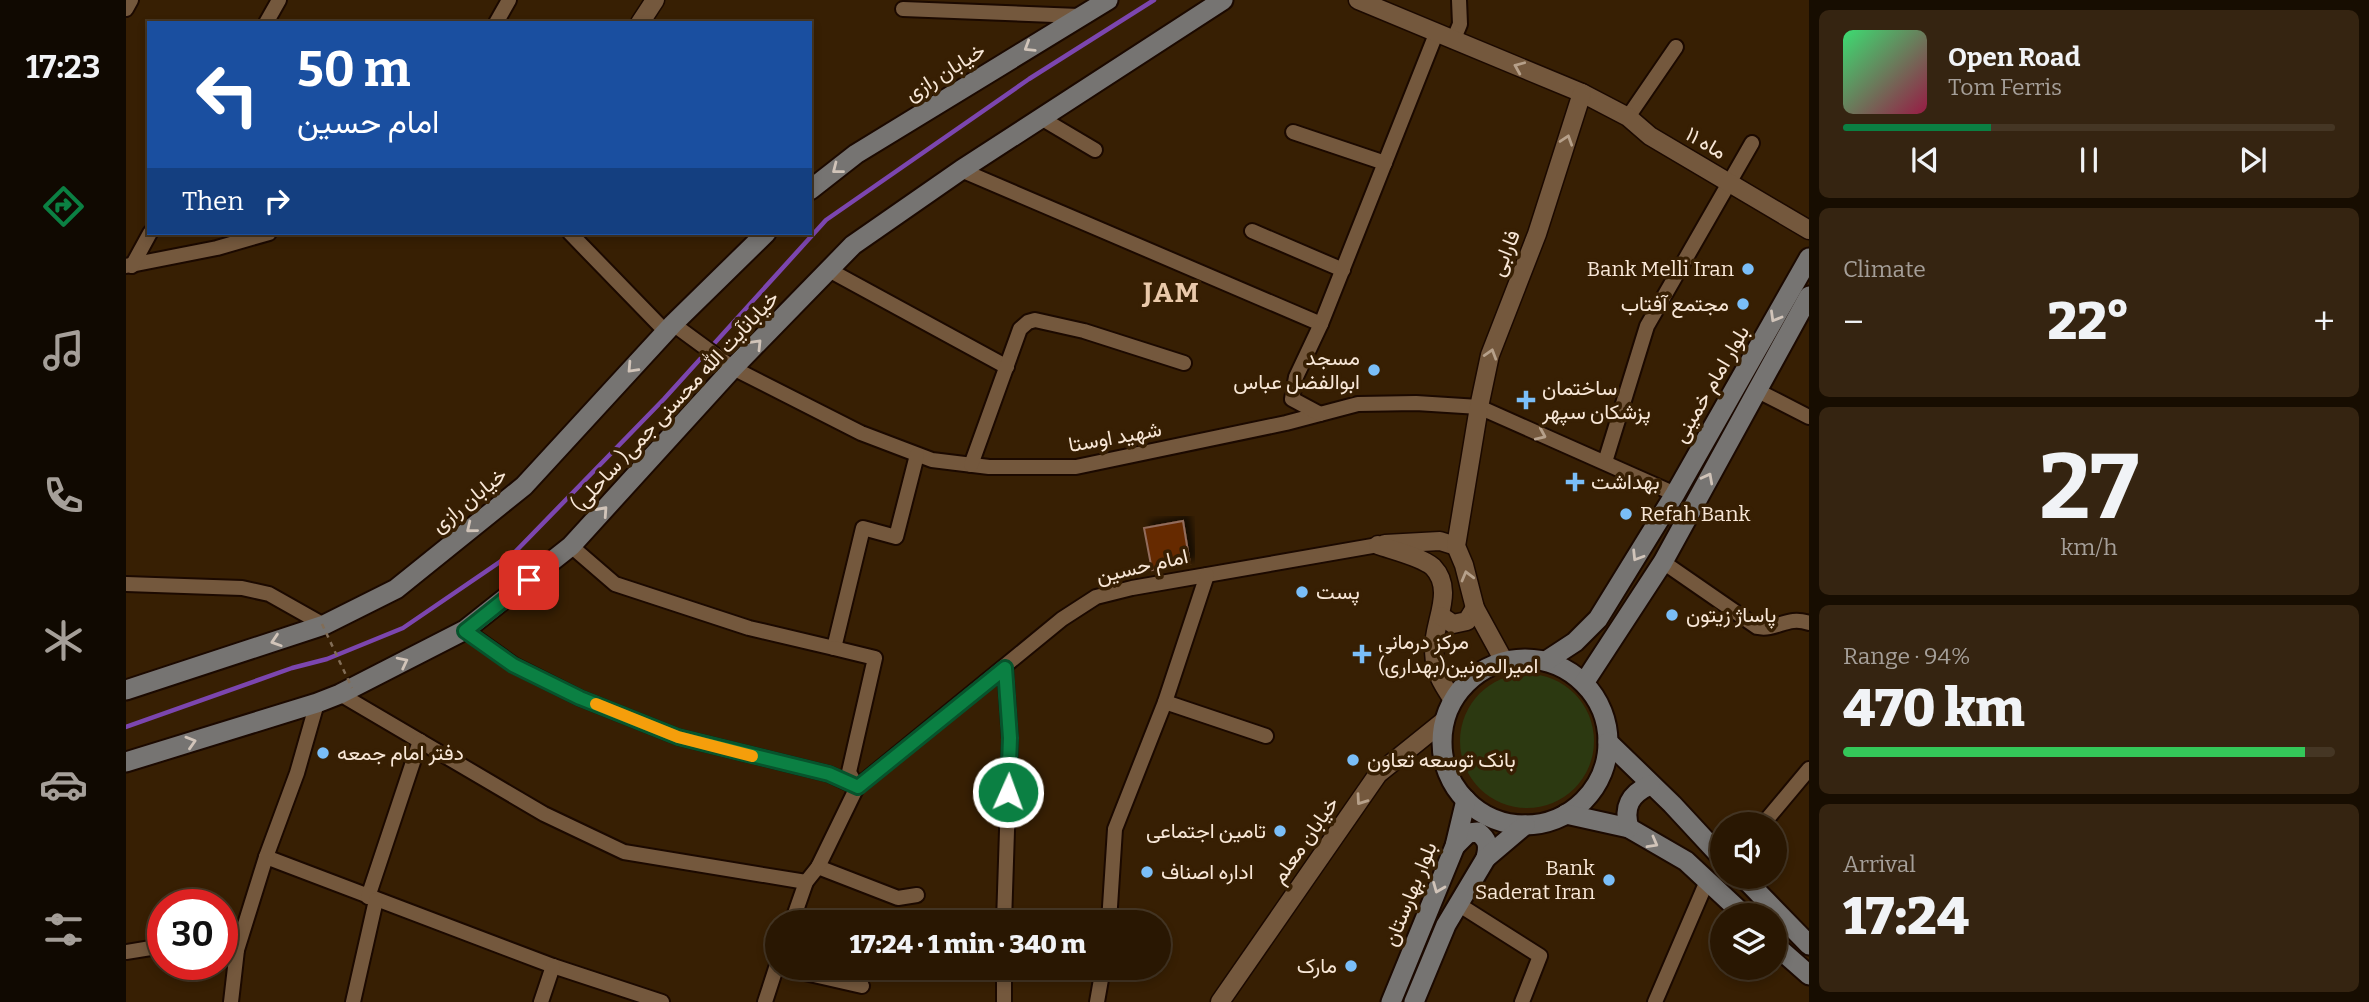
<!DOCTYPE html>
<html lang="en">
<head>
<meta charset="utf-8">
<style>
  :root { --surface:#291702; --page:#352411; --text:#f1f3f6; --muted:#a59f99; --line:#453624; --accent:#0b8043 }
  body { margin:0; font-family:Bitter,Vazirmatn,serif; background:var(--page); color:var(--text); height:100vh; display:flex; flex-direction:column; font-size:26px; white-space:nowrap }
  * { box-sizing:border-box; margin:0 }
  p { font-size:23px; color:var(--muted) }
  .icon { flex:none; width:38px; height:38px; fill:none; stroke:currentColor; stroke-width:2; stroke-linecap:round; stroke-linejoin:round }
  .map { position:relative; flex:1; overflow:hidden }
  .sheet { display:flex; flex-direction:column; gap:10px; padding:10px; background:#170d01; width:560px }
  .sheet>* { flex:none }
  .guide { position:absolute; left:21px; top:21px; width:665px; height:214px; border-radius:0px; box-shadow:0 4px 10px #0003,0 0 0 2px var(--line); background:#1a4fa0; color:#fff; overflow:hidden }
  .controls { position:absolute; left:1584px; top:812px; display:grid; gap:14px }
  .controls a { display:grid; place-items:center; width:77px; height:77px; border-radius:50%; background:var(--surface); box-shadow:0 4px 10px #0003,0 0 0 2px var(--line); font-size:35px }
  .speed { position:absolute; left:21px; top:889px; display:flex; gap:14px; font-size:35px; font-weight:700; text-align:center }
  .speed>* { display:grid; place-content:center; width:91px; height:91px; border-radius:50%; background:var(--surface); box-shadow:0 4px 10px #0003,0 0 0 2px var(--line); line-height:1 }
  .speed .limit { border:10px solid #d22; background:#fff; color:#111 }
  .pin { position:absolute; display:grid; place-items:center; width:60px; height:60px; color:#fff; margin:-30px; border-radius:14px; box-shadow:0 4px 10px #0006 }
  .me { position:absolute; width:77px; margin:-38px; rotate:2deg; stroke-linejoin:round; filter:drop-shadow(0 0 5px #0008) }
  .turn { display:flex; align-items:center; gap:24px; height:147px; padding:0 35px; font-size:32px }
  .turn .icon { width:91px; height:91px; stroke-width:2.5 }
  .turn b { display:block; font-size:49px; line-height:60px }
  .then { display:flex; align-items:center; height:66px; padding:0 35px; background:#0003; gap:14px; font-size:26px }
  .big { font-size:52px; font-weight:800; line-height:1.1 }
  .sheet .tile { flex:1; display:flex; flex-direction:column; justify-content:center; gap:10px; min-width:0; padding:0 24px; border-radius:10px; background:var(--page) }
  .sheet .dial { align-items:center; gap:0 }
  .dial b { font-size:91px; line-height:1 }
  .song { display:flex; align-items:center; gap:21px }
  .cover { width:84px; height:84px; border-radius:10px; background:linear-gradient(135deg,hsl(140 70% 55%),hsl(340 70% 35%)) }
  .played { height:7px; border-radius:4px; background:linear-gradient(90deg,var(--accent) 30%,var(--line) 30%) }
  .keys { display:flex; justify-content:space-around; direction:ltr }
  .heat { display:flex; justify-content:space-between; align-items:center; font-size:38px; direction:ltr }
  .charge { height:10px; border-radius:5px; background:linear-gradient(90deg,#34c759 94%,var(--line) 0) }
  .trip { position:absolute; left:639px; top:910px; width:406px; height:70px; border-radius:35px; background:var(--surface); box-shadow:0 4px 10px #0003,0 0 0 2px var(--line); font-weight:800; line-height:70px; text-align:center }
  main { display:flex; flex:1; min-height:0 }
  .tabs { display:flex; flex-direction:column; width:126px; justify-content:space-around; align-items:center; background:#100901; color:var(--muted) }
  .tabs .icon { width:49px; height:49px }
  .tabs .current { color:var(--accent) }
  .tabs b { font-size:32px; color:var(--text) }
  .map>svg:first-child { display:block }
  .green { fill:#2c3911 }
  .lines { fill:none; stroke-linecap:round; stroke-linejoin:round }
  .stream { stroke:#7c46af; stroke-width:4.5 }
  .building { fill:#662905; stroke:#926c5b; stroke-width:2; filter:url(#shadow) }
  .minor-casing { stroke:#1b0900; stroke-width:18 }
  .tertiary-casing { stroke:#1b0900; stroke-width:21 }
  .secondary-casing { stroke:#1b0900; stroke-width:23 }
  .minor { stroke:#74583d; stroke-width:14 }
  .tertiary { stroke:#74583d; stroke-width:18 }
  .secondary { stroke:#767472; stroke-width:19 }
  .path-bridge { stroke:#826d56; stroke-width:2.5; stroke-dasharray:5 5; stroke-linecap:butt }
  .oneway { stroke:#d1c4b9 }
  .oneway2 { stroke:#b6a08a }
  .route-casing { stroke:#07532c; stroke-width:18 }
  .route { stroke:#0b8043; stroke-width:12 }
  .slow { stroke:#f59e0b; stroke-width:12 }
  .poi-dot { fill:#7abef8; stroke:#371f03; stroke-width:2.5 }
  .labels { text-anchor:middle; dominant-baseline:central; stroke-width:7; stroke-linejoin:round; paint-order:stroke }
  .street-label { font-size:21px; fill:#f8e7d7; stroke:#371f03 }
  .poi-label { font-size:21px; fill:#f8e7d7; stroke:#371f03; text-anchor:start }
  .district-label { font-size:28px; font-weight:bold; letter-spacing:2px; fill:#eac9aa; stroke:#371f03 }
</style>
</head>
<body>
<main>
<nav class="tabs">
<b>17:23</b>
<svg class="icon current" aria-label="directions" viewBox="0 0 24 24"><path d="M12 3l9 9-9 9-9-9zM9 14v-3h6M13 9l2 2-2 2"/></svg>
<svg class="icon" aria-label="music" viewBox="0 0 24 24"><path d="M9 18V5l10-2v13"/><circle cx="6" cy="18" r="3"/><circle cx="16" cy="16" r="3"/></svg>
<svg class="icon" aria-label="phone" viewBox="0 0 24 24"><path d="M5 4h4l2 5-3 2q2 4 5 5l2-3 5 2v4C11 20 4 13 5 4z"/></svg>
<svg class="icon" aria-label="climate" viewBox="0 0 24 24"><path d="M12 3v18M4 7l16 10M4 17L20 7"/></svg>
<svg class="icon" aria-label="car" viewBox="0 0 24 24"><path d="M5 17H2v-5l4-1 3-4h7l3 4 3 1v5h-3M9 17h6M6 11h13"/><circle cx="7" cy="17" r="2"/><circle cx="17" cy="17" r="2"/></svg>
<svg class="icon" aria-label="filters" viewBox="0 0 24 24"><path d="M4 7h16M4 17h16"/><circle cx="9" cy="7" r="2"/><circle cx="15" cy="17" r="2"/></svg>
</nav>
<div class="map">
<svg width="1683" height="1002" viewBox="0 0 1683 1002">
  <defs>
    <filter id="shadow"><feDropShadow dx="6" dy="-6" stdDeviation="3.5" flood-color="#0009"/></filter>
  </defs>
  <rect width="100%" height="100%" fill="#371f03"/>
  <circle class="green" cx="1401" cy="741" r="67"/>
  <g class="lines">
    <path class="stream" d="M0,727L166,668L201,659L277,628L390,551L538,399L700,220L903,79L1028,0"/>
  </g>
  <path class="building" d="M1057,521L1064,564L1026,570L1018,528Z"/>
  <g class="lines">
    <defs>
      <g id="minor">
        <path d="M0,9L5,0"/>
        <path d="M777,9L953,16"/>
        <path d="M140,23L153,0"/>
        <path d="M370,23L383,0"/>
        <path d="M1327,41L1334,24L1333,0"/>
        <path d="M1502,117L1550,47"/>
        <path d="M915,118L969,150"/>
        <path d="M1167,132L1259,163"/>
        <path d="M835,170L1195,324"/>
        <path d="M1126,231L1217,270"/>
        <path d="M444,233L540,332"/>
        <path d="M0,266L91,248L143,233"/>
        <path d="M6,266L24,233"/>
        <path d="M703,270L881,367"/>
        <path d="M547,324L607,368L735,433L806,460L863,467H950L1160,423L1232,404L1290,403L1353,407L1549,494"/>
        <path d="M1630,390L1683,417"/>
        <path d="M1194,414L1166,399L1170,377L1195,324L1310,34"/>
        <path d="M1479,462L1521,326L1626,143"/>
        <path d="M845,465L894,329L902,322L909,320L958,331L1058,363"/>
        <path d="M445,546L489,584L623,628L708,648L737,528L770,537L791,455"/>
        <path d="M1537,562L1631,627C1651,631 1661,615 1683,623"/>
        <path d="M0,584L116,588L143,594L198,625"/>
        <path d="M339,630L388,665L454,698L552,737L703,774L731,787"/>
        <path d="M708,648L749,658L723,772L731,787"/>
        <path d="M214,694L418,814L498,852L680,882"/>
        <path d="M1039,702L1140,736"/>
        <path d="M1637,824L1683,769"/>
        <path d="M140,857L427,966L536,1002"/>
        <path d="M692,867L772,898L791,895"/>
        <path d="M242,897L294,741"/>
        <path d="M1332,904L1414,956L1396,1002"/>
        <path d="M666,922L680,882L692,867L731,787L936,619L970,597L1006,588L1252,545"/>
        <path d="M878,922L884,739L879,668"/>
        <path d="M983,922L989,829L1039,702L1081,575"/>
        <path d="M96,949L111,950"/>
        <path d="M0,952L37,946"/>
        <path d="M657,968L736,986"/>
        <path d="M878,968V1002"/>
        <path d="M105,1002L111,950L140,857L171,773L191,703"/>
        <path d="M227,1002L250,900"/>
        <path d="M415,1002L427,966"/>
        <path d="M639,1002L651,965"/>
        <path d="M971,1002L977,968"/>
        <path d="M1529,1002L1581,881"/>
      </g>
      <g id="tertiary">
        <path d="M1232,0L1456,93L1502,117L1524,136L1683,230"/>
        <path d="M514,23L529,0"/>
        <path d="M1259,544L1314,541L1330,546"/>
        <path d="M1252,545C1266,550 1296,557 1307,567C1330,591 1306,624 1308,651C1309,673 1315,682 1327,700"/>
        <path d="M1315,616L1327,624L1341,621L1349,608"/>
        <path d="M1378,661L1349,608L1338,565L1330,546L1353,407L1364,355L1411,234L1456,93"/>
        <path d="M1094,1002L1252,774L1319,720"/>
      </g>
      <g id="secondary">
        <path d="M684,190L730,154L982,0"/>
        <circle cx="1399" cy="742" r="83"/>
        <path d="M1420,661L1449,642L1472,619L1549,494L1683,258"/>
        <path d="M1458,683L1537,562L1683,296"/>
        <path d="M0,690L198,625L270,589L398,486L547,324L640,233"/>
        <path d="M1482,742L1546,804L1596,858"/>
        <path d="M0,762L191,703L214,694L339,630L445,546L607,368L727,245L835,170L1097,0"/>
        <path d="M1440,814L1503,828L1560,861L1618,915"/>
        <path d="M1503,828C1497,807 1504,794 1524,785"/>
        <path d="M1329,846L1342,833L1352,832C1362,840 1363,845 1360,858"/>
        <path d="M1617,877L1683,945"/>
        <path d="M1648,944L1683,975"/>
        <path d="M1265,1002L1329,846L1340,800"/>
        <path d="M1288,1002L1320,925L1360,858L1399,825"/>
      </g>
    </defs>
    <use href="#minor" class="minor-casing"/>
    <use href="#tertiary" class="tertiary-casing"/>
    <use href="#secondary" class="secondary-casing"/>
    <use href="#minor" class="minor"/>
    <use href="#tertiary" class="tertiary"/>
    <use href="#secondary" class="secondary"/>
    <path class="path-bridge" d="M196,624L226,688"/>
  </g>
  <defs><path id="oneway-chevron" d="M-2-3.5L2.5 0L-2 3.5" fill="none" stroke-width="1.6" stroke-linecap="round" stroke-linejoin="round" transform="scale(1.75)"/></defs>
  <g class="oneway">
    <use href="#oneway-chevron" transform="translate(903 47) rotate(148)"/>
    <use href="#oneway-chevron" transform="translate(711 169) rotate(142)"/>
    <use href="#oneway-chevron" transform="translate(1649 317) rotate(120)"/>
    <use href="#oneway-chevron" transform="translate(631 344) rotate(-46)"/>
    <use href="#oneway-chevron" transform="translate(506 368) rotate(133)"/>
    <use href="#oneway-chevron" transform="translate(1582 478) rotate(-62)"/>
    <use href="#oneway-chevron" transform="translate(477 511) rotate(-48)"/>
    <use href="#oneway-chevron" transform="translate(345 528) rotate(141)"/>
    <use href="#oneway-chevron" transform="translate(1511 556) rotate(122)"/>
    <use href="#oneway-chevron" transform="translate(150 641) rotate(162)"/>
    <use href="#oneway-chevron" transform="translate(277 662) rotate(-27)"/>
    <use href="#oneway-chevron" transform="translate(65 742) rotate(-17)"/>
    <use href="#oneway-chevron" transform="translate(1527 843) rotate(29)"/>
    <use href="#oneway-chevron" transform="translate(1312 888) rotate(112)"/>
  </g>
  <g class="oneway2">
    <use href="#oneway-chevron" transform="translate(1393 67) rotate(-157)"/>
    <use href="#oneway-chevron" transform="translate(1441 140) rotate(-72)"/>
    <use href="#oneway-chevron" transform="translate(1365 354) rotate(-73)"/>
    <use href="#oneway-chevron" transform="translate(1415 435) rotate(24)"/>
    <use href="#oneway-chevron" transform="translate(1341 576) rotate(-105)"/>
    <use href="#oneway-chevron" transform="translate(1235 800) rotate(125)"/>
  </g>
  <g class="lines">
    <defs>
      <path id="route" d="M403,580L339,631L387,665L454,698L552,737L703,774L732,787L879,668L884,738L882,792"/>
    </defs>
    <use href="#route" class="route-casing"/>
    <use href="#route" class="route"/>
    <path class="slow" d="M470,704L552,737L626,756"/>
  </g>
  <g class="poi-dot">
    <circle cx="1622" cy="269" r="7"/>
    <circle cx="1617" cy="304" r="7"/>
    <circle cx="1248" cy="370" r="7"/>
    <path d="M1396.5 389.5h7v7h7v7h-7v7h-7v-7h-7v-7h7z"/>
    <path d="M1445.5 471.5h7v7h7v7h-7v7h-7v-7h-7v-7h7z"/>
    <circle cx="1500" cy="514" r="7"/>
    <circle cx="1176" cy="592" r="7"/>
    <circle cx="1546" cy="615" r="7"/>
    <path d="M1232.5 643.5h7v7h7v7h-7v7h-7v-7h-7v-7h7z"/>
    <circle cx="197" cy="753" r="7"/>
    <circle cx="1227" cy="760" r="7"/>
    <circle cx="1154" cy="831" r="7"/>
    <circle cx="1021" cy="872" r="7"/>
    <circle cx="1483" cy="880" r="7"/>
    <circle cx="1225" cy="966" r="7"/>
  </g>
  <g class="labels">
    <g class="street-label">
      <text transform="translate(819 72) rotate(-32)">خیابان رازی</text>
      <text transform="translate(1580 143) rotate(30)">ماه ۱۱</text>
      <text transform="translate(1379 253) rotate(-68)">فارابی</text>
      <text transform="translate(1585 384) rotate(-60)">بلوار امام خمینی</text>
      <text transform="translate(549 401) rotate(-47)">خیابانآیت الله محسنی جمی( ساحلی)</text>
      <text transform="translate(989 437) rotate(-10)">شهید اوستا</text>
      <text transform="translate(343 500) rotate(-39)">خیابان رازی</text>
      <text transform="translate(1016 566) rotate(-13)">امام حسین</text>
      <text transform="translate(1179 840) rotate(-55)">خیابان معلم</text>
      <text transform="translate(1284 894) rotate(-68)">بلوار بهارستان</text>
    </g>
    <g class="poi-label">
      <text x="1608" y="269" text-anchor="end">Bank Melli Iran</text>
      <text x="1603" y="304" text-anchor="end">مجتمع آفتاب</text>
      <text x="1234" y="358" text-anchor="end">مسجد<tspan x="1234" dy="24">ابوالفضل عباس</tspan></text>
      <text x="1416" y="388">ساختمان<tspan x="1416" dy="24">پزشکان سپهر</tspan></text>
      <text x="1465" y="482">بهداشت</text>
      <text x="1514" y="514">Refah Bank</text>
      <text x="1190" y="592">پست</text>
      <text x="1560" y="615">پاساژ زیتون</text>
      <text x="1252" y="642">مرکز درمانی<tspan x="1252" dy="24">امیرالمونین(بهداری)</tspan></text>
      <text x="211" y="753">دفتر امام جمعه</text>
      <text x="1241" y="760">بانک توسعه تعاون</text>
      <text x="1140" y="831" text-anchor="end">تامین اجتماعی</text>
      <text x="1469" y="868" text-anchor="end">Bank<tspan x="1469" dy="24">Saderat Iran</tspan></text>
      <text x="1035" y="872">اداره اصناف</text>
      <text x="1211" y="966" text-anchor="end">مارک</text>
    </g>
    <g class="district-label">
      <text x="1046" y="292">JAM</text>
    </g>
  </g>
</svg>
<div class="controls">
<a><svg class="icon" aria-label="sound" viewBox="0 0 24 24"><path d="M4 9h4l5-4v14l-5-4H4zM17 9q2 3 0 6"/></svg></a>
<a><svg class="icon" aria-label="layers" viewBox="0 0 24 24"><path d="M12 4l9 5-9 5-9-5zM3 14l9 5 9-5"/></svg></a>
</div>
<div class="speed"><div class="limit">30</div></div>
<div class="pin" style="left:403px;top:580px;background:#d93025"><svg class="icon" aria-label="arrive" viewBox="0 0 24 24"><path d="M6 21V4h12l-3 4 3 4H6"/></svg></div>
<svg class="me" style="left:882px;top:792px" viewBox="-20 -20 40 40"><circle r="17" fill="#0b8043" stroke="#fff" stroke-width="3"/><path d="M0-11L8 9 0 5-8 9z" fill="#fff"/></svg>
<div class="trip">17:24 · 1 min · 340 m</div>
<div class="guide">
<div class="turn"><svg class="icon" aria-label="left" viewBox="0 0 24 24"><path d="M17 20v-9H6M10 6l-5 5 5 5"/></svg><div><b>50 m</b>امام حسین</div></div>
<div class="then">Then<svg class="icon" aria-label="right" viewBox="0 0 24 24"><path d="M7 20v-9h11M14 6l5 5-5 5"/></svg></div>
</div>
</div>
<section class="sheet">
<div class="tile">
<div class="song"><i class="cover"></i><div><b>Open Road</b><p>Tom Ferris</p></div></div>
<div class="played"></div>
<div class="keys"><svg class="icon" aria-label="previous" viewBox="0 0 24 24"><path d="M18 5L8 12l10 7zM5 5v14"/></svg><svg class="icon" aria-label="pause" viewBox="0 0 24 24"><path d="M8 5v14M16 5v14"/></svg><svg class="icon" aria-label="next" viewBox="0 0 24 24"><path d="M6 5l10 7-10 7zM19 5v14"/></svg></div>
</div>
<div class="tile"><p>Climate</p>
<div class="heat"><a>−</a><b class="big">22°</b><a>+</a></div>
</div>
<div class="tile dial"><b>27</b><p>km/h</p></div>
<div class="tile"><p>Range · 94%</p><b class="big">470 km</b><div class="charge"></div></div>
<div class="tile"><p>Arrival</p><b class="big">17:24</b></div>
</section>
</main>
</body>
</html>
